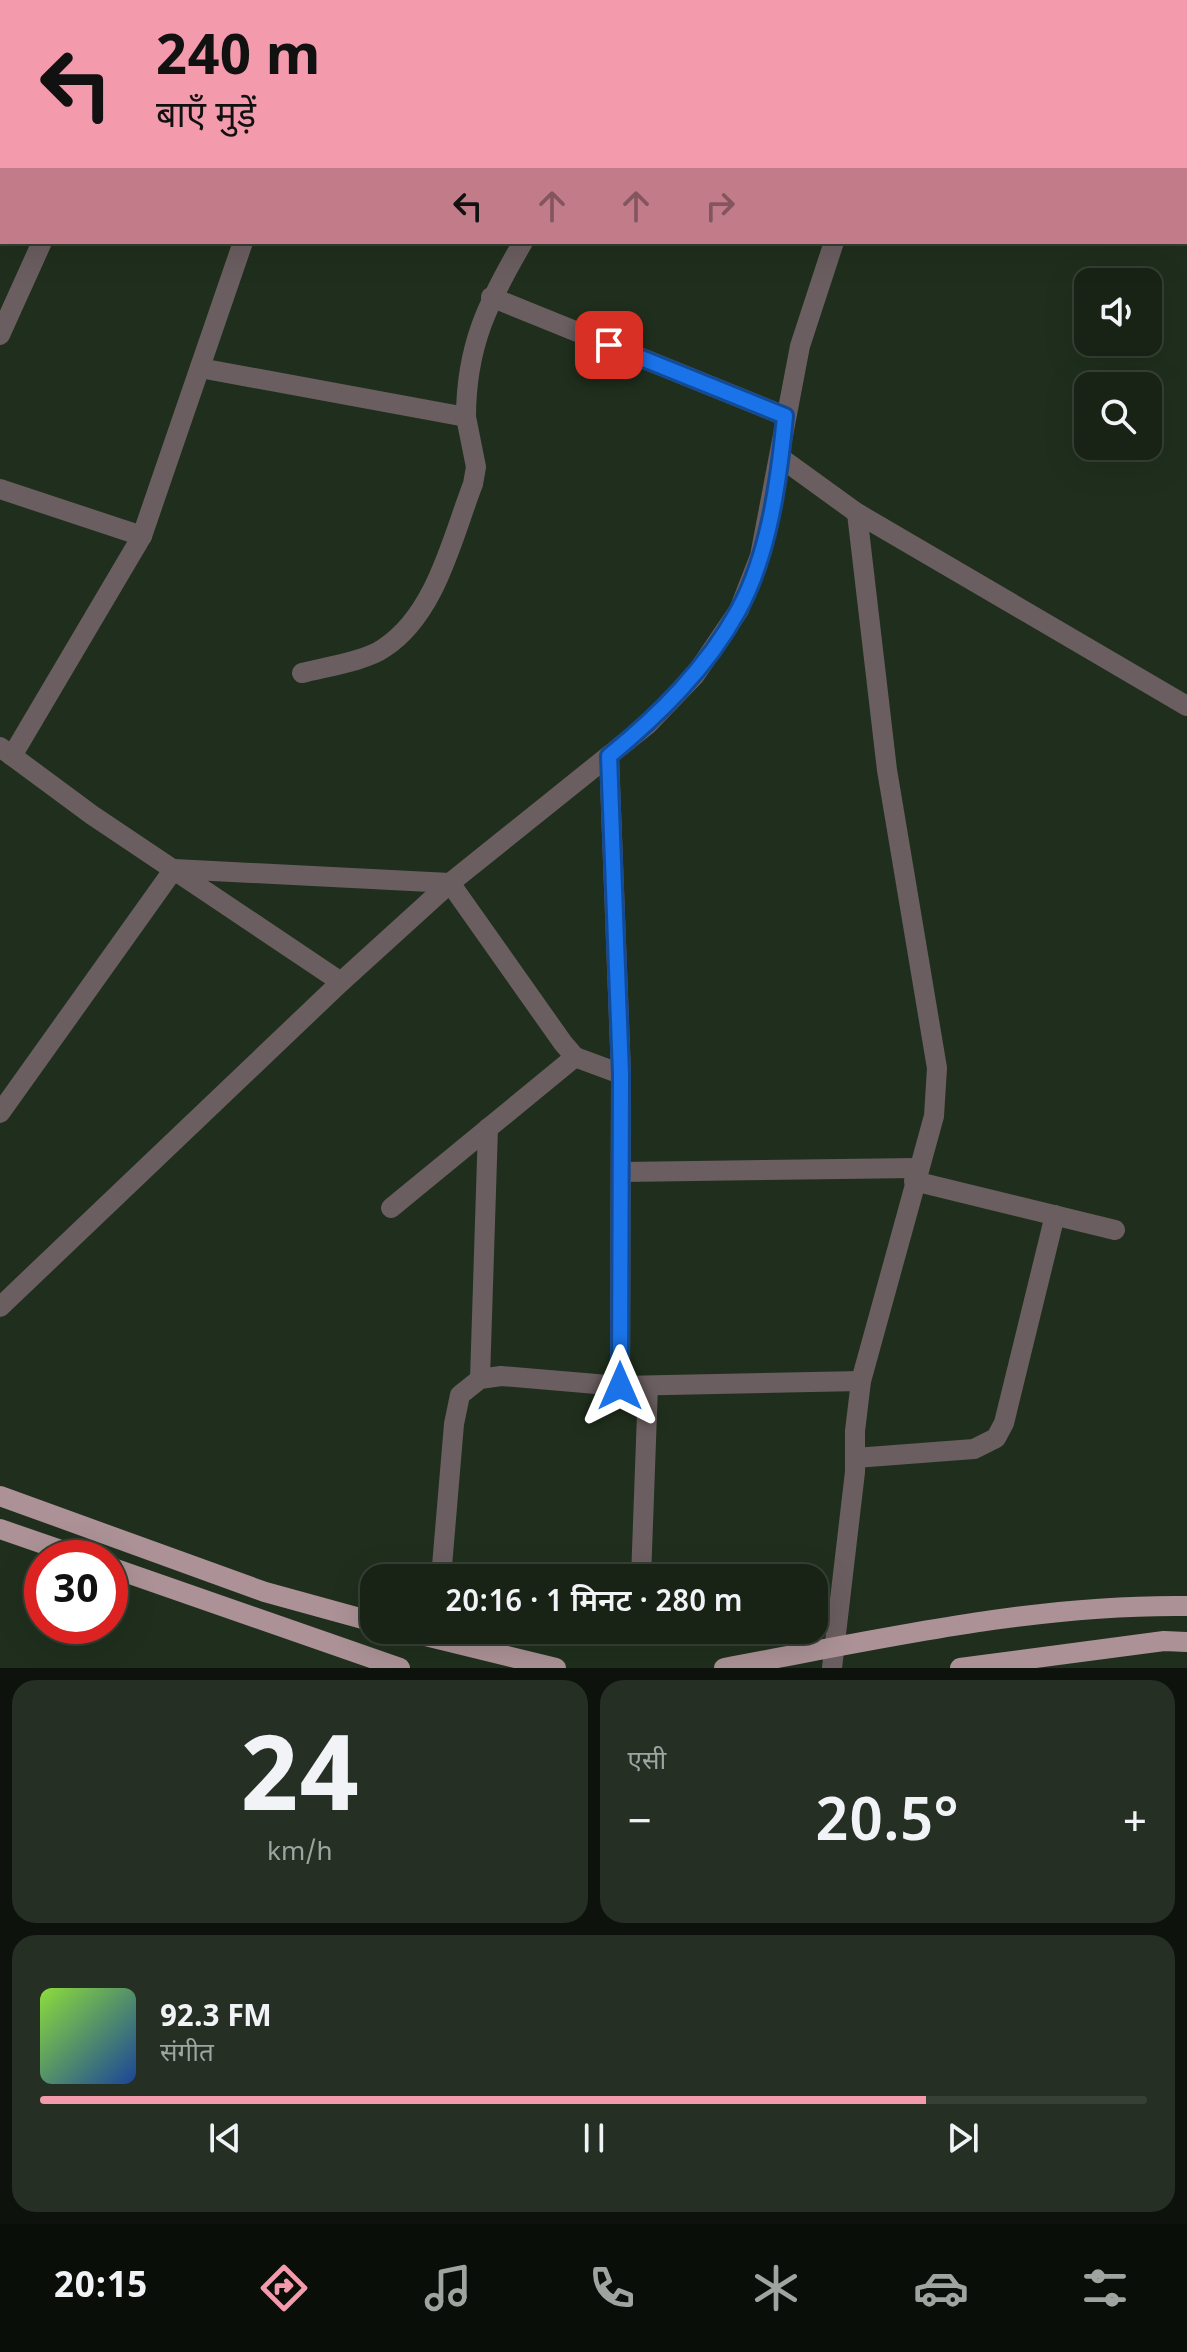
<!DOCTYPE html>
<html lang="hi">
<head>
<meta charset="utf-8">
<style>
  :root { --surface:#182316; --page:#252f23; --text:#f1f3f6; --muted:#9fa4a1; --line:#364035; --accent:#f39aac }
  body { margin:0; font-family:Georgia,"Noto Sans Devanagari",serif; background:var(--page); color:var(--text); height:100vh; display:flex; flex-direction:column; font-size:30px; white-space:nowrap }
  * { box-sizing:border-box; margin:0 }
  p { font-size:26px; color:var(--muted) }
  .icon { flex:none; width:44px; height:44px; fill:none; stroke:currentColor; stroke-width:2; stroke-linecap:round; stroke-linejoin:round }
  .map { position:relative; height:1668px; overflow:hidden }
  .side { display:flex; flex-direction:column; gap:12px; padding:12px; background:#0d130c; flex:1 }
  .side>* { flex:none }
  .banner { position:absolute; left:0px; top:0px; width:1188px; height:244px; box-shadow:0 8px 32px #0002,0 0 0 2px var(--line); background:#f39aac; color:#111; overflow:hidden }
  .tools { position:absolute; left:1074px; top:268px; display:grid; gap:16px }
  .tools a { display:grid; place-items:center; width:88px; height:88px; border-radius:16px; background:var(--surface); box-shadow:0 8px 32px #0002,0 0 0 2px var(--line); font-size:40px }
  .speed { position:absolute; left:24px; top:1540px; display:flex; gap:16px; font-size:40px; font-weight:700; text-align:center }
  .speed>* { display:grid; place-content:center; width:104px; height:104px; border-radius:50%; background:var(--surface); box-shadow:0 8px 32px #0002,0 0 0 2px var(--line); line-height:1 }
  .speed .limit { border:12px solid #d22; background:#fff; color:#111 }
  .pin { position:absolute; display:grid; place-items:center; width:68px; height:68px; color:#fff; margin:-34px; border-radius:16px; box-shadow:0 4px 12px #0006 }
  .me { position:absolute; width:88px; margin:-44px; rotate:0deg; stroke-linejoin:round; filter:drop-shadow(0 0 6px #0008) }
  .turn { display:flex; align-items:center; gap:28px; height:168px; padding:0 24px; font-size:36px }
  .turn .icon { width:104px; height:104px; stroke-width:2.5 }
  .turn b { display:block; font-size:56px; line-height:68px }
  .lanes { display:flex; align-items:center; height:76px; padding:0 24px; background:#0003; justify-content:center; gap:40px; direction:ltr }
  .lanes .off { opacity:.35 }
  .big { font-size:60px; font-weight:600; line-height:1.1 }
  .side .widget { flex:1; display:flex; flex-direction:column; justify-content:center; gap:12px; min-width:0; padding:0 28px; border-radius:24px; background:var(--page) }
  .side .dial { align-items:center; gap:0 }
  .dial b { font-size:104px; line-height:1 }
  .song { display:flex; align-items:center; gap:24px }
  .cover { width:96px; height:96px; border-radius:12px; background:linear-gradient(135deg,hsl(90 70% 55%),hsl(220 70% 35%)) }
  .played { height:8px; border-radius:4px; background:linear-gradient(90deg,var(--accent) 80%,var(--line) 80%) }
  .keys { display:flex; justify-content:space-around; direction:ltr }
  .heat { display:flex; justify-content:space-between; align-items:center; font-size:44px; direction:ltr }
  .side .tiles { flex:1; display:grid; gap:12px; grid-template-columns:1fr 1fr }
  .widget:last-child { grid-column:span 2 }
  .trip { position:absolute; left:360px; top:1564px; width:468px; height:80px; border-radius:24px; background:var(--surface); box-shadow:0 8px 32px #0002,0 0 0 2px var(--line); font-weight:600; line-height:80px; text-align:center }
  .dock { display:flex; height:128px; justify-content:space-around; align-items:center; background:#0a0e09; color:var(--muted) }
  .dock .icon { width:56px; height:56px }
  .dock .selected { color:var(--accent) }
  .dock b { font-size:36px; color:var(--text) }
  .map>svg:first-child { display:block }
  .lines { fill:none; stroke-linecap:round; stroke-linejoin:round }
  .minor { stroke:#6b5e61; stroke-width:20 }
  .major { stroke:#ac9296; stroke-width:20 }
  .route-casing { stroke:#114b97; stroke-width:20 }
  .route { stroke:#1a73e8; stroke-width:14 }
</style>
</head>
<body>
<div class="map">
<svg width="1187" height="1668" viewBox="0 0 1187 1668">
  <rect width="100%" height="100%" fill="#202f1d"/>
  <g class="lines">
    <g class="minor">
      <path d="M674,0L678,2"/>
      <path d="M1004,0L1008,2"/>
      <path d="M115,2L116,0"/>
      <path d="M318,2V0"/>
      <path d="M914,2L915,0"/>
      <path d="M1186,80H1187"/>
      <path d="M491,297L785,416"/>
      <path d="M0,335L42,242"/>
      <path d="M200,368L466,417C466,346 488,302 523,242"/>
      <path d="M781,458L857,513L1187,706"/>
      <path d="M0,489L142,536L12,756"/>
      <path d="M142,536L243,242"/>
      <path d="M302,673C325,667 366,661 384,648C436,614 452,538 473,484L476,467L466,417"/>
      <path d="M0,747L92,815L341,982"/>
      <path d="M609,756L621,1074L620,1386"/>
      <path d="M0,1113L174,869L450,883L563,1043L575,1057L621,1074"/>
      <path d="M622,1172L918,1168"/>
      <path d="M914,1181L1115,1230"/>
      <path d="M391,1208L575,1057"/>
      <path d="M0,1307L341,982L450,883L647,725L695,675L739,610L760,556L800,346L834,242"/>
      <path d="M480,1379L488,1128"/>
      <path d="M855,1458L974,1449L996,1438L1004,1423L1055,1215"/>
      <path d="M441,1578L454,1424L460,1395L480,1379L501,1376L620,1386L861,1381"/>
      <path d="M641,1578L648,1386"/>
      <path d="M832,1668L855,1472V1431L861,1381L934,1116L937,1068L887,770L857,513"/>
    </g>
    <g class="major">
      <path d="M0,1496L265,1592L374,1622"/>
      <path d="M0,1529L84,1558"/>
      <path d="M110,1567L400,1668"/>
      <path d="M401,1630L556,1668"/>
      <path d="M724,1668C877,1640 1031,1604 1187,1606"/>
      <path d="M960,1668L1164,1641L1187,1642"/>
    </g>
  </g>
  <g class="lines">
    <defs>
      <path id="route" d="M609,345L785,416C779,480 769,555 738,611C706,669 659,715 609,756L621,1074L620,1386"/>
    </defs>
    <use href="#route" class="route-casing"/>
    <use href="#route" class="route"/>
  </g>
</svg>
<div class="tools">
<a><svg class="icon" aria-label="sound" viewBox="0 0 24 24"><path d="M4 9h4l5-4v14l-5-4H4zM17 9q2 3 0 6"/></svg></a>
<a><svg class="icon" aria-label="search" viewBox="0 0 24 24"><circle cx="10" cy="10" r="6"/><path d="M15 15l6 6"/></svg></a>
</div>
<div class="speed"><div class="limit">30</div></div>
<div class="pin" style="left:609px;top:345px;background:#d93025"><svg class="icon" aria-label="arrive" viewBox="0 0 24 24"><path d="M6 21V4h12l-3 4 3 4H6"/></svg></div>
<svg class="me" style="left:620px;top:1386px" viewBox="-20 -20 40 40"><path d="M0-17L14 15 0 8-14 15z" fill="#1a73e8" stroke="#fff" stroke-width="4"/></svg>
<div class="trip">20:16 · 1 मिनट · 280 m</div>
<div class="banner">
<div class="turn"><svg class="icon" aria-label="left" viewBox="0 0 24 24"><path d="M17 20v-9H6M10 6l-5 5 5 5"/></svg><div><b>240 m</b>बाएँ मुड़ें</div></div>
<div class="lanes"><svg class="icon" aria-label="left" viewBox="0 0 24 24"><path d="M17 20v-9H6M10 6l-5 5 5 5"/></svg><svg class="icon off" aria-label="ahead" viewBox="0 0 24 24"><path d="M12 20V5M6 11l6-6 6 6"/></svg><svg class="icon off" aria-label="ahead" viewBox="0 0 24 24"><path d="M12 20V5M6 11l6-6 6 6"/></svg><svg class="icon off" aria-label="right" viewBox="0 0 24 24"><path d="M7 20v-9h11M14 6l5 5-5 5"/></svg></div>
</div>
</div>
<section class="side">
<div class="tiles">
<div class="widget dial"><b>24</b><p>km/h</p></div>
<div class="widget"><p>एसी</p>
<div class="heat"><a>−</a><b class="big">20.5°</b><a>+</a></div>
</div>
<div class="widget">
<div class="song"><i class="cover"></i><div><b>92.3 FM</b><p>संगीत</p></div></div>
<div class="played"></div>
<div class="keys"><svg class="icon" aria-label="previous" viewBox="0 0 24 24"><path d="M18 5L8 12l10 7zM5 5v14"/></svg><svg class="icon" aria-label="pause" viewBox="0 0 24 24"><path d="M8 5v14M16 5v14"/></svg><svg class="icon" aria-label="next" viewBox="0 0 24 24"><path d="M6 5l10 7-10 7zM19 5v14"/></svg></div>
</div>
</div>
</section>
<nav class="dock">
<b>20:15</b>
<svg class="icon selected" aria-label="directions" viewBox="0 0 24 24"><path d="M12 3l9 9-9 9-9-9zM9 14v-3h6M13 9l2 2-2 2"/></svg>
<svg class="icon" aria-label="music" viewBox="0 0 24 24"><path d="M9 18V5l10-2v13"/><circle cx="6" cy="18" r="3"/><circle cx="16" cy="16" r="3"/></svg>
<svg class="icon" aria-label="phone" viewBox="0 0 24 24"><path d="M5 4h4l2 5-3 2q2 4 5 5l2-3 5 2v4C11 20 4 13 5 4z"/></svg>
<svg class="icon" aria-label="climate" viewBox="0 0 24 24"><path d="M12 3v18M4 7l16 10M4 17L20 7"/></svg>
<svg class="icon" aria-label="car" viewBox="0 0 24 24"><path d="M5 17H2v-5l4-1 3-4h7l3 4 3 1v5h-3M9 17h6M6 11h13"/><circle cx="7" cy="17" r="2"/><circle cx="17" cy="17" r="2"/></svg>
<svg class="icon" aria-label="filters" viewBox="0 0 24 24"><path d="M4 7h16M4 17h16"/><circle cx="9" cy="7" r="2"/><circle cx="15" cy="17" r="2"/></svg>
</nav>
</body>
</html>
